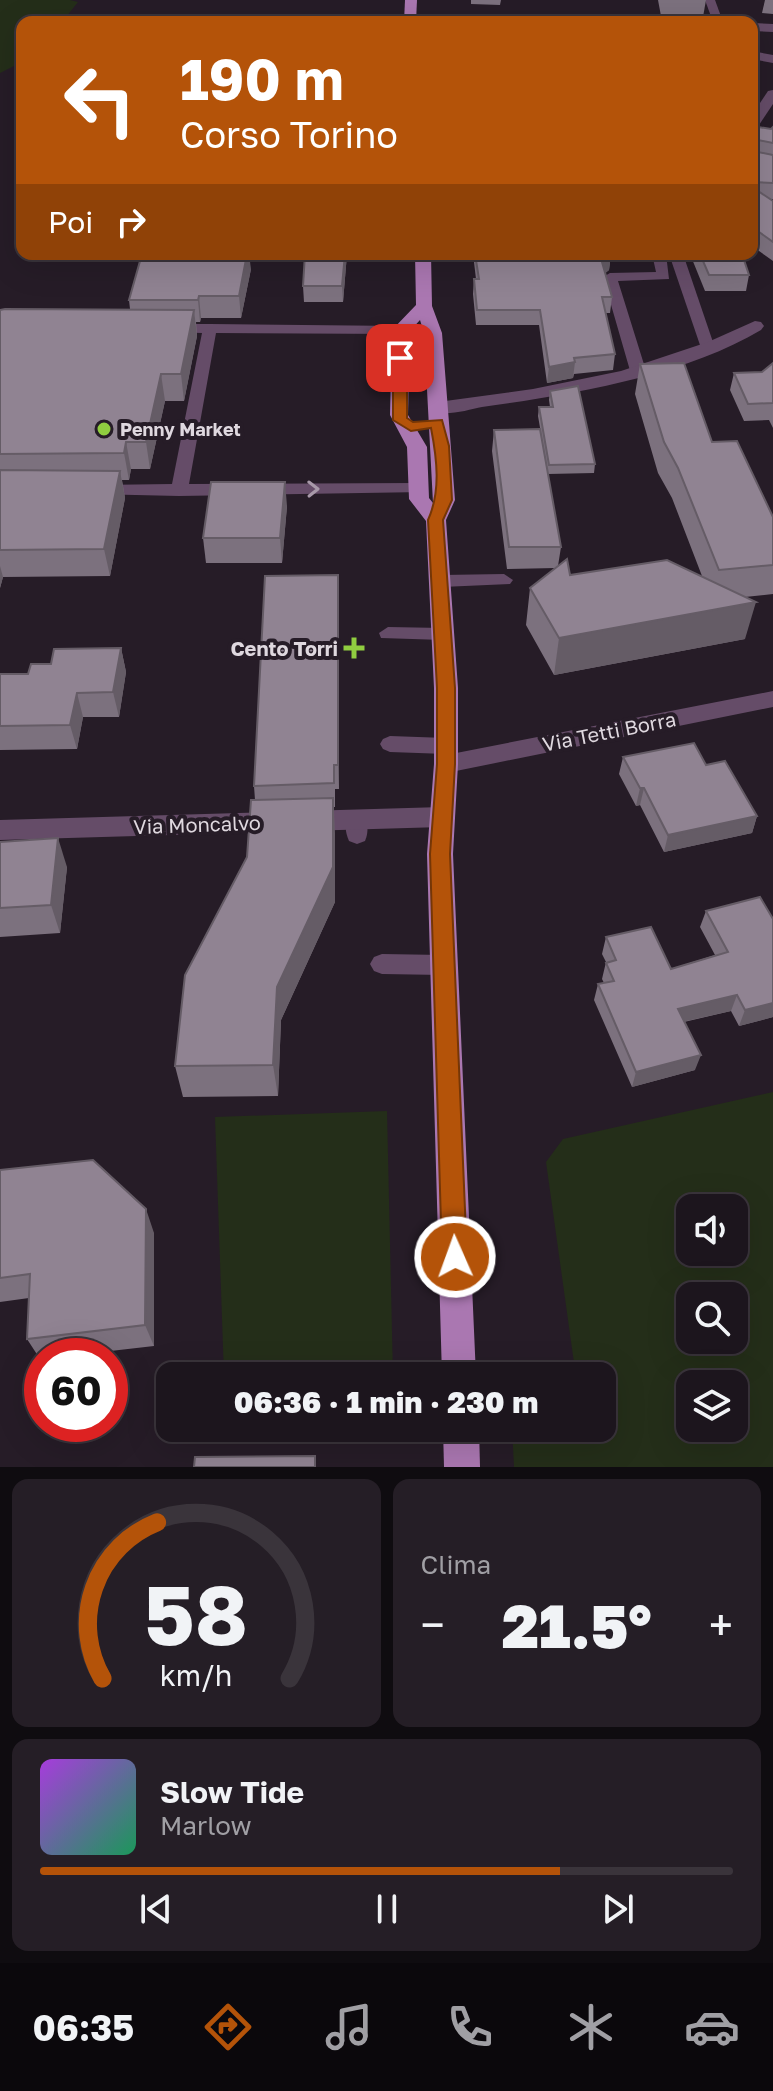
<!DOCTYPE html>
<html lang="it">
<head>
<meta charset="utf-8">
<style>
  :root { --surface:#1c151d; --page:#251e26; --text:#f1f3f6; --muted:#a09fa4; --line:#3a343b; --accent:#b45309 }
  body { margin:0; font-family:"Golos Text",sans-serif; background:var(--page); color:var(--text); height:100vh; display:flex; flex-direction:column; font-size:30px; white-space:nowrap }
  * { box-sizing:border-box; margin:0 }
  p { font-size:26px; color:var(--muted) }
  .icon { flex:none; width:44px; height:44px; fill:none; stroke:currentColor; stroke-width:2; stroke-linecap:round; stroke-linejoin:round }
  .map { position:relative; height:1467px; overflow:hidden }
  .drawer { display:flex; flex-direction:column; gap:12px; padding:12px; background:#0f0c10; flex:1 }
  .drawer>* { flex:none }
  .top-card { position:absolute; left:16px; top:16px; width:742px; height:244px; border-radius:16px; box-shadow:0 8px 32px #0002,0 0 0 2px var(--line); background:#b45309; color:#fff; overflow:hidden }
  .fabs { position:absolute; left:676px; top:1194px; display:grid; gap:16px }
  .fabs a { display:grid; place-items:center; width:72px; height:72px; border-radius:16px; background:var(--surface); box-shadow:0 8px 32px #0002,0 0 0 2px var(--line); font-size:40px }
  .speed { position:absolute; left:24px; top:1338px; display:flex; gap:16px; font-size:40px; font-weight:700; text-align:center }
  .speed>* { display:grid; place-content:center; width:104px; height:104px; border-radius:50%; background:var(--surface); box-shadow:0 8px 32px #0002,0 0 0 2px var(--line); line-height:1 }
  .speed .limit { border:12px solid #d22; background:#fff; color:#111 }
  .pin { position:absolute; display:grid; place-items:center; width:68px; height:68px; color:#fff; margin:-34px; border-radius:16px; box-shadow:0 4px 12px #0006 }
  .me { position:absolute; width:88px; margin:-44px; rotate:358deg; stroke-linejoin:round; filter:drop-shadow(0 0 6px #0008) }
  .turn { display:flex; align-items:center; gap:28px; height:168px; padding:0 32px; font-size:36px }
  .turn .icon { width:104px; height:104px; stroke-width:2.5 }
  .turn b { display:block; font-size:56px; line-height:68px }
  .then { display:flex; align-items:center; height:76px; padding:0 32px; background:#0003; gap:16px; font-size:30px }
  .big { font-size:60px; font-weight:800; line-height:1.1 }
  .drawer .widget { flex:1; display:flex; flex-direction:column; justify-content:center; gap:12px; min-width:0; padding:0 28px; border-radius:16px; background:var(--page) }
  .drawer .dial { align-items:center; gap:0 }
  .dial svg { height:208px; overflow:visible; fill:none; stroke:var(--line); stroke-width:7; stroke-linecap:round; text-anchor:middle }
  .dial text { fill:var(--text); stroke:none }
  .song { display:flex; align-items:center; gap:24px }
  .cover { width:96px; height:96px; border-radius:12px; background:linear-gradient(135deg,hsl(280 70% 55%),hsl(150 70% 35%)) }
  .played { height:8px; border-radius:4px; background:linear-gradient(90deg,var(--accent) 75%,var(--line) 75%) }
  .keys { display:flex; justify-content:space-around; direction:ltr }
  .heat { display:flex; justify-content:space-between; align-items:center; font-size:44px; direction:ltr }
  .drawer .tiles { flex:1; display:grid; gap:12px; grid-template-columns:1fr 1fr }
  .widget:last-child { grid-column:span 2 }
  .trip { position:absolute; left:156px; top:1362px; width:460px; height:80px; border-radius:16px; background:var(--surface); box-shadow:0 8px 32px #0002,0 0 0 2px var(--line); font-weight:800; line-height:80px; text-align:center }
  .tab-bar { display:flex; height:128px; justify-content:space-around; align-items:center; background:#0b080c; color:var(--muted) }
  .tab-bar .icon { width:56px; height:56px }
  .tab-bar .on { color:var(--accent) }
  .tab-bar b { font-size:36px; color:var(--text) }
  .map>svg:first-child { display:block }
  .green { fill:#242e19; fill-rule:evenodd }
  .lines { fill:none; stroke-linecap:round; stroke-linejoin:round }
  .lane { fill:#654c68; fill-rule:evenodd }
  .street { fill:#654c68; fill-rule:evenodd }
  .primary { fill:#aa77b1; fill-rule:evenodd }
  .wall { fill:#7c717e }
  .shaded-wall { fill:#655c66 }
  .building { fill:#908392; stroke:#655c66; stroke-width:2 }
  .oneway { stroke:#a899a9 }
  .route { fill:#b45309; stroke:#753606; stroke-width:2 }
  .poi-dot { fill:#90cd40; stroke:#261c27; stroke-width:3 }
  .labels { text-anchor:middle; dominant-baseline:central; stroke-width:8; stroke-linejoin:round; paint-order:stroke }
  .far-poi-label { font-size:18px; font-weight:bold; fill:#dfd8df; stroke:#261c27; text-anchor:start }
  .poi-label { font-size:20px; font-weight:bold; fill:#dfd8df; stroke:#261c27; text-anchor:end }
  .street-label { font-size:20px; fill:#dfd8df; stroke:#261c27 }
</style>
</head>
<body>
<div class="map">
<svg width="773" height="1467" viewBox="0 0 773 1467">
  <rect width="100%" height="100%" fill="#261c27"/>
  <g class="green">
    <path d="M0,0H70L78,2L62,22H22V62L0,73Z"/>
    <path d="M773,1092V1467H514L512,1428H602V1376H546L575,1370L546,1162L563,1139ZM690,1208H734V1252H690ZM690,1296H734V1340H690ZM690,1384H734V1428H690Z"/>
    <path d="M387,1111L393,1376H224L215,1117Z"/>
  </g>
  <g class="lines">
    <g class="lane">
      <path d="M705,0H715L723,22H713Z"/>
      <path d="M652,254H666L669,279L618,281L647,374L639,379L631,374L603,277L610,273L656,272Z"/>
      <path d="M669,254H683L715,348L713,351L708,352L701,348Z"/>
      <path d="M210,324L401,326L408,330L401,334L216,333L189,484L418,483L426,488L424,492L179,496L92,494L90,490L92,486L98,485L172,484L202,333L169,332L162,328L169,324Z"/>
      <path d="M504,574L513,580L510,584L442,587L433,581L442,575Z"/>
      <path d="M388,627L443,628L452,634L443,640L381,638L379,633Z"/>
      <path d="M390,736L446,738L453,741L456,746L453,751L446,754L390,752L383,749L380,744L383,739Z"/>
      <path d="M356,811L363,813C368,822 369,832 365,841L357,844L349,841C345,832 344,822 349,813Z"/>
      <path d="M382,954L443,955L451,958L455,965L451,972L443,975L382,974L374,971L370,964L374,957Z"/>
    </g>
    <g class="street">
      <path d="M752,23L773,24V32L752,31Z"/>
      <path d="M752,51L773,55V63L752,59Z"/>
      <path d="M773,90V104L757,128L752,129V115L768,91Z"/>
      <path d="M755,321L761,322L764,326L761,330C684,376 570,395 482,407C467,410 439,419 429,408L438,402L533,389L621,371L708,342Z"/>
      <path d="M773,691V707L446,773L437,771L434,764L437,757L446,755Z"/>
      <path d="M442,807L451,810L455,817L451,824L442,827L0,840V820Z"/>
    </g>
    <g class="primary">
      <path d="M405,0H417L416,22H404Z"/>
      <path d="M415,254H431L432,306L442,333L455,500L446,520L458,688V764L453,854L476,1376H442L427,854L434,764V688L426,521L409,499L407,447L390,415L392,330L416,305ZM420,320L424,333L433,503L429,498L427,447L408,415L410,331Z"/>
      <path d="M443,1428H479L480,1467H444Z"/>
    </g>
  </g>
  <g class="wall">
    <path d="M471,0H501L500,5L471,4Z"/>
    <path d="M658,0H706L703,17L661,16Z"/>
    <path d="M765,0H773V14L762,13Z"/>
    <path d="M752,126L771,129L773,127V199H771L773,201V261L752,246Z"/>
    <path d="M347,254L343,302H304L303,286Z"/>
    <path d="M473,254H611L609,270L605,273L612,297L610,313H606L615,354L613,370L574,374L573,378L547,383L539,325H476L473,294L474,279H476Z"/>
    <path d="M690,254H742L749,275L746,291H705Z"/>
    <path d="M251,269L241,318H201L200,322H196L197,336L184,401H165L150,469H131L129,480H122L125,498L110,576L3,577L0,588V310L130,309L129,300Z"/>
    <path d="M773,363V428L769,420L744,421L730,390L734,373L762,372Z"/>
    <path d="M640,364L712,442L773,517V594L745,597V639L554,675L526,625L530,588L556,568L507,569L492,451L494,430L561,547L558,566L570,575L702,576L672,498L658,473L635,394Z"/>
    <path d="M550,391L595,464L594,473L548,474L538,416L539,407H550L549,400Z"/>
    <path d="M287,506L282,563H206L203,538Z"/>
    <path d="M338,575L339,789H335V807H334L335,902L281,1020L278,1096L183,1097L175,1066L247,857L255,800L254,786Z"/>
    <path d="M121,648L126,672L119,717H83L77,749L0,750V674H28L51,664Z"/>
    <path d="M623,757L706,765L757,816L752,833L664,852L640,805L636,806L619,774Z"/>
    <path d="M0,842L67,867L60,933L0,937Z"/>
    <path d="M706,911L773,919V1017L739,1026L731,1011L684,1022L695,1070L632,1087L594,1000L598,984L604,983L602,979L606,962L602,954L606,937L671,969L715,955L700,927Z"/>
    <path d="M0,1170L154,1233V1346L67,1356H42V1359H40L27,1339L29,1298L0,1302Z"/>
  </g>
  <g class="shaded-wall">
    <path d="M247,254H249L251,269L241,318L239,296Z"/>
    <path d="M345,254H347L343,302L342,286Z"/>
    <path d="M611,255L609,270L600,278L602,262Z"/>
    <path d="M199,296L201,318L200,322L198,300Z"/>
    <path d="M194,310L197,336L184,401L181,374Z"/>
    <path d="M575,362L573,378L547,383L549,367Z"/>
    <path d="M161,374L165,401L150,469L146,442Z"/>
    <path d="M126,442L131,469L129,480L124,453Z"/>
    <path d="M120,471L125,498L110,576L104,549Z"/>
    <path d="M285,482L287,506L282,563L280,538Z"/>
    <path d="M0,566L3,577L0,588Z"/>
    <path d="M338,575L339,599V789L338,765Z"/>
    <path d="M756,602L745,639L554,675L559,638Z"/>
    <path d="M121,648L126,672L119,717L113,692Z"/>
    <path d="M77,693L83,717L77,749L70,725Z"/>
    <path d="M640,788H644L640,805L636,806Z"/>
    <path d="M333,798L335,833V902L281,1020L278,1096L273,1065L277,987Z"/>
    <path d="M757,816L752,833L664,852L668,835Z"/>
    <path d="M58,838L67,867L60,933L51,905Z"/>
    <path d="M737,995L731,1011L673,1024L678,1009Z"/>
    <path d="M773,1003V1017L739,1026L745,1010Z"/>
    <path d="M701,1055L695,1070L632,1087L636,1072Z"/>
    <path d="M146,1209L154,1233V1346L145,1325Z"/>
  </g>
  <g class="building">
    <path d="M478,17L502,22H478Z"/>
    <path d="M752,126L771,129L773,127V143L753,139V151L773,155V183L752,182Z"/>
    <path d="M752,187L773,201V242L752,227Z"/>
    <path d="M142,254H247L239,296H199L198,300H129Z"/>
    <path d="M305,254H345L342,286H303Z"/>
    <path d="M475,254H611L602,262L612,297H602L615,354L574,358L575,362L549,367L540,310H477L474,279H479Z"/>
    <path d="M700,254H742L749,275H709Z"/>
    <path d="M5,309L194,310L181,374H161L146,442H126L124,453L0,454V310Z"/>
    <path d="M684,363L712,442L737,441L773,517V565L719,570L678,468L664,442L640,364Z"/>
    <path d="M773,363V403L748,404L734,373L762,372Z"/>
    <path d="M578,386L595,464L549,465L539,407H553L550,391Z"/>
    <path d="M540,429L561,547H509L494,430Z"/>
    <path d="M0,470L120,471L104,549L0,550Z"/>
    <path d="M211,482H285L280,538H203Z"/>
    <path d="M567,559L570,575L667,560L756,602L559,638L530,588Z"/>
    <path d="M338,575V765H334V783L254,786L265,576Z"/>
    <path d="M121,648L113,692L77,693L70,725L0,726V674H28L31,664H51L54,649Z"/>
    <path d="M694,743L706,765L725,761L757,816L668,835L644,788H640L623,757Z"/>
    <path d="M333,798V867L277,987L273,1065L175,1066L185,975L247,857L251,800Z"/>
    <path d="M58,838L51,905L0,908V842Z"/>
    <path d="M760,897L773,919V1003L745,1010L737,995L678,1009L701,1055L636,1072L598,984L614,981L606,963L616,960L606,937L651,927L671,969L728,952L706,911Z"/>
    <path d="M93,1160L146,1209L145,1325L27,1339L30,1274L0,1278V1170Z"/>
    <path d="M315,1456V1467H194L195,1457Z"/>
  </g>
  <defs><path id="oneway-chevron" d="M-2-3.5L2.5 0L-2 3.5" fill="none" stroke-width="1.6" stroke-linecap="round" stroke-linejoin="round" transform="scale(2)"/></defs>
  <use class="oneway" href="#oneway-chevron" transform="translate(313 489) rotate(-1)"/>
  <path class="route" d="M400,354L407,358V418L413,422L442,420L449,446L452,500L443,520L455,688V764L450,854L467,1257L464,1265L455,1269L446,1265L442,1257L430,854L437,764V688L428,520C441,491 437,459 431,428L411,431L393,420V358Z"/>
  <g class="poi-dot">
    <circle cx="104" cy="429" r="8"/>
    <path d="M350 636h8v8h8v8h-8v8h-8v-8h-8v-8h8z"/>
  </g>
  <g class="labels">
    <g class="far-poi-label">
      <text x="120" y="429">Penny Market</text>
    </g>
    <g class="poi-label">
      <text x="338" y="648">Cento Torri</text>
    </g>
    <g class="street-label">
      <text transform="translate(609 731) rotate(-11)">Via Tetti Borra</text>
      <text transform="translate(197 824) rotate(-2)">Via Moncalvo</text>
    </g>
  </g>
</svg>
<div class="fabs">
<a><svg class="icon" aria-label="sound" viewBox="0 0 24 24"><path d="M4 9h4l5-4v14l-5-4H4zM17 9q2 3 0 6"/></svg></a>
<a><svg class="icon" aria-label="search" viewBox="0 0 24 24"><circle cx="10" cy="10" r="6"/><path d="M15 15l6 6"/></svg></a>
<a><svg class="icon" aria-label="layers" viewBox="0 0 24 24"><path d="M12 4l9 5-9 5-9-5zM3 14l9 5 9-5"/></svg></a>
</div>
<div class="speed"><div class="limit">60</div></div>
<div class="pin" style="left:400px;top:358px;background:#d93025"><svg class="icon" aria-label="arrive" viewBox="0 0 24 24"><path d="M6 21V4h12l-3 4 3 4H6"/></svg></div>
<svg class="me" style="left:455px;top:1257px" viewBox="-20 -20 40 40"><circle r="17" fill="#b45309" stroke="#fff" stroke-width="3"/><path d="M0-11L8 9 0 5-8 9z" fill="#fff"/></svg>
<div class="trip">06:36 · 1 min · 230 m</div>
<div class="top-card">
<div class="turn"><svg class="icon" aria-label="left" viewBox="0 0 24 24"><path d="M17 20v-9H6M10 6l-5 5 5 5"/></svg><div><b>190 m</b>Corso Torino</div></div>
<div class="then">Poi<svg class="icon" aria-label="right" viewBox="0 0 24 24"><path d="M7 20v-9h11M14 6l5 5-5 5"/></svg></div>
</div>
</div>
<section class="drawer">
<div class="tiles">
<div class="widget dial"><svg viewBox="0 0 100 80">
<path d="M14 69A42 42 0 1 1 86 69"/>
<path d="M14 69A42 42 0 0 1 35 9" stroke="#b45309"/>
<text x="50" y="56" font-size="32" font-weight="700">58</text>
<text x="50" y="72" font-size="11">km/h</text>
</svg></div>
<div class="widget"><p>Clima</p>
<div class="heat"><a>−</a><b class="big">21.5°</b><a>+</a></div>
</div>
<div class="widget">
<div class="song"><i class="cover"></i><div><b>Slow Tide</b><p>Marlow</p></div></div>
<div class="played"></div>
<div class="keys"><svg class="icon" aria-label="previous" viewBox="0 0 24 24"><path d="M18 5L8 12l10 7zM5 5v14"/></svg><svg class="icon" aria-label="pause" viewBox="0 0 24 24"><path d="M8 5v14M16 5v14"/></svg><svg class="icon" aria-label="next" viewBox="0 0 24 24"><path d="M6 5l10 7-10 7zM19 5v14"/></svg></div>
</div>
</div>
</section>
<nav class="tab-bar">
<b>06:35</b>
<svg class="icon on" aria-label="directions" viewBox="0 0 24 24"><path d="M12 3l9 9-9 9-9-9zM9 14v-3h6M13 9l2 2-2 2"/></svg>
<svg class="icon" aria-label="music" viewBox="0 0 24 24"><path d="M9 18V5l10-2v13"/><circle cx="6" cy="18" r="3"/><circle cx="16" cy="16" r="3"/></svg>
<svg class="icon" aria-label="phone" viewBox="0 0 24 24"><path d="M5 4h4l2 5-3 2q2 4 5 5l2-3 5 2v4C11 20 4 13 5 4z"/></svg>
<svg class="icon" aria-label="climate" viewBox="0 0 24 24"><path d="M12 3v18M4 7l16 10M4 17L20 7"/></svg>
<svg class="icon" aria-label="car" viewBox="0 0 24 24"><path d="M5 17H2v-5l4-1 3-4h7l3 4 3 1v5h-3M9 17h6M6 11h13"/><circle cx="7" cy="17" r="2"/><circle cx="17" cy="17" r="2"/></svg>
</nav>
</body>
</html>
